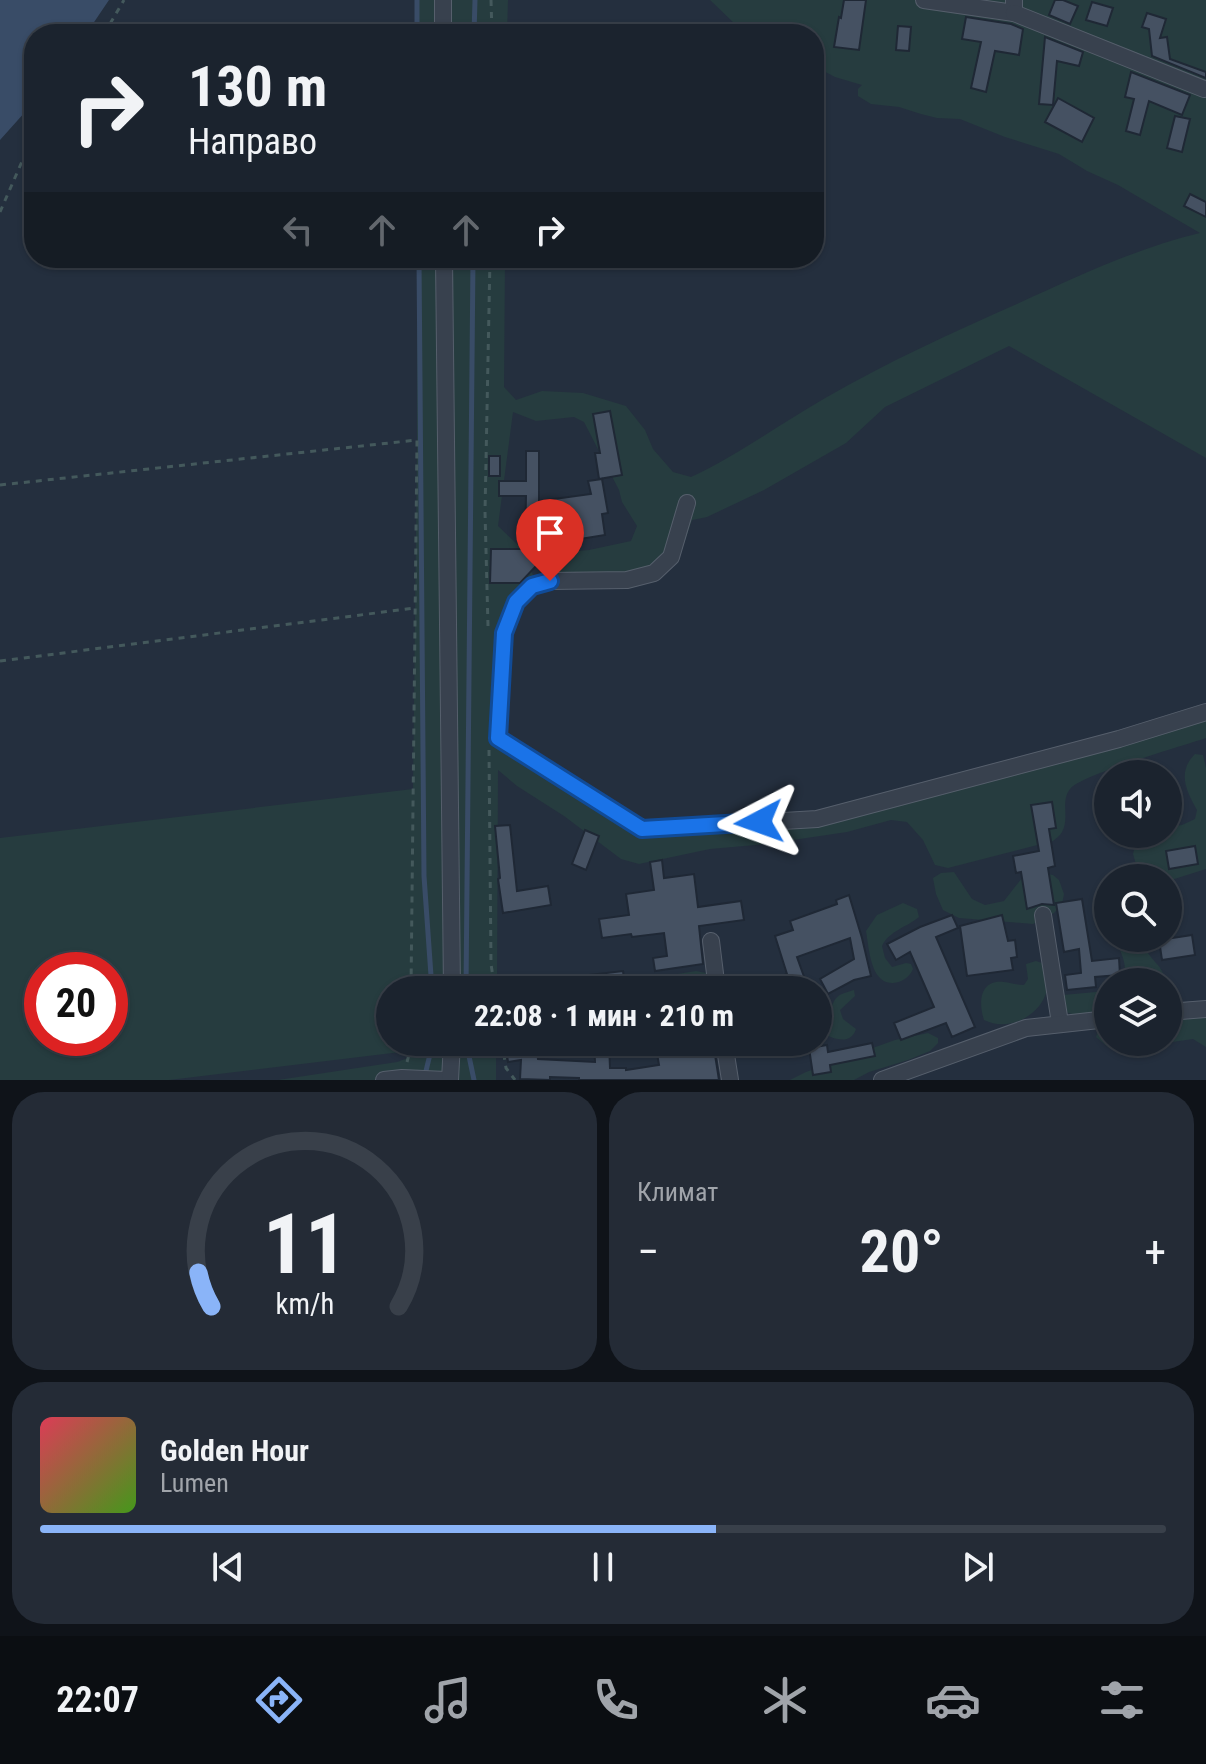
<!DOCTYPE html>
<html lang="ru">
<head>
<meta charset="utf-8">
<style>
  :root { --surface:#1b232e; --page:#242b36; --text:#f1f3f6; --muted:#a0a4aa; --line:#39404a; --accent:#8ab4f8 }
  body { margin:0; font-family:"Roboto Condensed",sans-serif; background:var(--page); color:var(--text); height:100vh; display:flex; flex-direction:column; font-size:30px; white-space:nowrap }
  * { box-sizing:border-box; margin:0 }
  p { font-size:26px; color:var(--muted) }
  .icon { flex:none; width:44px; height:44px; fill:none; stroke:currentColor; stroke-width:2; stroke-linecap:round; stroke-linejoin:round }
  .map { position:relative; height:1080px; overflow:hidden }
  .sheet { display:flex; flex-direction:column; gap:12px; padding:12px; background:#0f1319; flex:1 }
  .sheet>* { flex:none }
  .hud { position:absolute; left:24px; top:24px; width:800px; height:244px; border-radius:32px; box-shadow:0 2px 6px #0004,0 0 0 2px var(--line); background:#1b232e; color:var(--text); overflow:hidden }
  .tools { position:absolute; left:1094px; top:760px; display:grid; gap:16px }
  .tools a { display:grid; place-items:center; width:88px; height:88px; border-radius:50%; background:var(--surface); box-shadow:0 2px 6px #0004,0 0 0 2px var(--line); font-size:40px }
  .speed { position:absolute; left:24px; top:952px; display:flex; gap:16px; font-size:40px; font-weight:700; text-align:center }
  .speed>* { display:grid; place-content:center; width:104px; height:104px; border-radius:50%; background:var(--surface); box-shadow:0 2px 6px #0004,0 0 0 2px var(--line); line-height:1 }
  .speed .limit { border:12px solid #d22; background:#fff; color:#111 }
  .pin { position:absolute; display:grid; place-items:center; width:68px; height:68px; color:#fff; margin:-82px -34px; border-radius:50% 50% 50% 0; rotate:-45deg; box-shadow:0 0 8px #0007 }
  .pin .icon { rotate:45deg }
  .me { position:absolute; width:88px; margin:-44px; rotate:266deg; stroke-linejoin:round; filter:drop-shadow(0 0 6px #0008) }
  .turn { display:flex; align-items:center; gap:28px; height:168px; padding:0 32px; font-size:36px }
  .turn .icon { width:104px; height:104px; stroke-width:2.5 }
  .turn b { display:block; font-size:56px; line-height:68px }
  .lanes { display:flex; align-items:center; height:76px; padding:0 32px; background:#0003; justify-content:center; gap:40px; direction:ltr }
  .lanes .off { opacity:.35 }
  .big { font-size:60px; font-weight:700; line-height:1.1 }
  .sheet .tile { flex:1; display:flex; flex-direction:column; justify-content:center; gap:12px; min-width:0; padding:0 28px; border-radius:32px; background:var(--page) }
  .sheet .dial { align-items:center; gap:0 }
  .dial svg { height:208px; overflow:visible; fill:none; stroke:var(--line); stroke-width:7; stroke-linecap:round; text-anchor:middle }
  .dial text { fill:var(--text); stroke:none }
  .song { display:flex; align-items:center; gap:24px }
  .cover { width:96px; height:96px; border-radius:12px; background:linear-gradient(135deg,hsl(350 70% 55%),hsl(100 70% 35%)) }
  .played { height:8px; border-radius:4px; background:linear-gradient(90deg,var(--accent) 60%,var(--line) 60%) }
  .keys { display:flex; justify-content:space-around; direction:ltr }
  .heat { display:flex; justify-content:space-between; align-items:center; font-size:44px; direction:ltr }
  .sheet .tiles { flex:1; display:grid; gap:12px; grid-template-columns:1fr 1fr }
  .tile:last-child { grid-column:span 2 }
  .trip { position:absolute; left:376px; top:976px; width:456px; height:80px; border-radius:40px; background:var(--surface); box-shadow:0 2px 6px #0004,0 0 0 2px var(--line); font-weight:700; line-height:80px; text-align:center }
  .menu { display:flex; height:128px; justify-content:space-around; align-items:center; background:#0b0e12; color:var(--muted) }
  .menu .icon { width:56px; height:56px }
  .menu .current { color:var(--accent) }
  .menu b { font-size:36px; color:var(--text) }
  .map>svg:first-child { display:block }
  .green { fill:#263c3f; fill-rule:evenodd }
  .water { fill:#394c67 }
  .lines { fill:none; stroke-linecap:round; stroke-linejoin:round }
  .stream { stroke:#394c67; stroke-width:5 }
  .building { fill:#455162; stroke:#1f2835; stroke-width:2 }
  .minor-casing { stroke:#565f6c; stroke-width:18 }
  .path { stroke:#44595c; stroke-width:3; stroke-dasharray:6 6; stroke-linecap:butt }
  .minor { stroke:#38414e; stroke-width:16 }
  .route-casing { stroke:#114b97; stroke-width:20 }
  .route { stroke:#1a73e8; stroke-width:14 }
</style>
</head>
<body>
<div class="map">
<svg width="1206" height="1080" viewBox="0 0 1206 1080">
  <rect width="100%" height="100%" fill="#242f3e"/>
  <g class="green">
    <path d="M417,0H508L507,34H417Z"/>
    <path d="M710,0H1206V458L1009,346L885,407L846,443L764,490L707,517L692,520C688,531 685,544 679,555C663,587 630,588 599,588C581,587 566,589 550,581L545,559L553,553L589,550L631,541L637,526L622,502L619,490L584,422L574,417L536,421L513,412L498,526L518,545L534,577L532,586L516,602L498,737L642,829L817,819L1206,709V738C1183,746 1080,775 1070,789C1060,802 1070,818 1062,832C1060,836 1056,838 1053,841L948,868L935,865L923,840L907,822L891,820L847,832L766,844L710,849L639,864L621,859L564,816L517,786L498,770L497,990H390V1042H496V1080H278L397,1062L408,1058L409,1051L169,1080H0V838L413,789L417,446V258H505L504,387L516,400L542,391L583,393L626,406L645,430L653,449L673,472L691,477C739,455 781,423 827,397C889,361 954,332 1019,303C1078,276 1137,248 1200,233L1118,185L1087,171L1059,154L1005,137L960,119L937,118L921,114L899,107L871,104L858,96V89L862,85L835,77L814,66V34H753L735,24ZM42,970H110V1038H42Z"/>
    <path d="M1195,754L1203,755L1206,768V869L1168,881V878H1140L1133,854L1137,839L1146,834H1168V827L1182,825L1195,819L1197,810C1186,790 1177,772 1195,754Z"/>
    <path d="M954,872L972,899L985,905L1004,901L1022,878L1040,873L1053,875L1059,880L1064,894L1062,904L1054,913L1033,924L959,918L943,910L936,894L933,878L941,873Z"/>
    <path d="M903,903L917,909L919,917C907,927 889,931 882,946L885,958L892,967L906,963L911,964L913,969C909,978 902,982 893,983C870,984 869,947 866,931L877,915Z"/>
    <path d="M1119,938H1144C1144,960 1164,962 1165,982H1113L1123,977C1129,960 1117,953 1119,938Z"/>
    <path d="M1036,961L1045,964C1046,972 1049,982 1047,990C1040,1017 1008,1032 984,1020C978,1002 980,979 1004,982C1011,983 1017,985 1024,985L1028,979L1026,964Z"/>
    <path d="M696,971L706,973L710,982L711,990H657V983L659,977Z"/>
    <path d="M1108,985V1009C1091,1014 1077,1020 1062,1009L1063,995L1096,992Z"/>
    <path d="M854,990L855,996L840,1010L843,1019L856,1029C850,1047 831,1038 819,1031C821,1023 826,1019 829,1012C837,995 835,996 854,990Z"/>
    <path d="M1206,1017V1047L1193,1039L1145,1046L1108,1047L1096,1037L1100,1026L1108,1025V1042H1168V1019Z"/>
    <path d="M928,1033L938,1038V1043L930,1051L908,1060L869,1072L854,1080H790L806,1072L895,1040Z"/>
  </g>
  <path class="water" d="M0,0H109L86,34H34V102L0,140Z"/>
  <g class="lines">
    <g class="stream">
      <path d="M417,0V34"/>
      <path d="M474,34L475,0"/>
      <path d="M419,258L424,876L432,990"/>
      <path d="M466,990L473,258"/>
      <path d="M466,1042L474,1080"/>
      <path d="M425,1075L433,1042"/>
    </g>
  </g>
  <g class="building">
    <path d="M844,0H866L859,50L834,47L839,17L841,18Z"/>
    <path d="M1055,0H1063L1078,6L1070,24L1049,15Z"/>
    <path d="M1092,2L1113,8L1107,26L1086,20Z"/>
    <path d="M1147,13L1166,19L1160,38L1167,37L1170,59L1206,72V78L1152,56L1149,29L1142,27Z"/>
    <path d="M966,17L1011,24L1023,29L1019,55L995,51L986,92L971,88L981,42L962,39Z"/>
    <path d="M898,26L911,27L909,51L896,50Z"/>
    <path d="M1045,37L1083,52L1079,66L1057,61L1053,105L1039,104Z"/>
    <path d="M1131,72L1190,95L1182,115L1149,101L1140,135L1126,131L1134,99L1125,97Z"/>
    <path d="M1058,98L1094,118L1082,142L1045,122Z"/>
    <path d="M1175,116L1190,119L1182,152L1167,148Z"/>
    <path d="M1190,194L1206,202V217L1184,206Z"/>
    <path d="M610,411L622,475L599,479L595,453H600L593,414Z"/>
    <path d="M526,451H539V501L591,494L588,481L602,479L608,513L602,514L605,535L574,540L571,517L539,522V545H525L526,496H499V481H526Z"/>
    <rect x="489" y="456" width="11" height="20"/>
    <path d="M491,549H536L537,565L520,583H490Z"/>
    <path d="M1052,802L1056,828L1049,829L1055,866L1048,868L1054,905L1042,904L1027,909L1021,872L1016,873L1013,856L1039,851L1031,805Z"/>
    <path d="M510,825L517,891L548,886L551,905L503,913L498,879L500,878L495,826Z"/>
    <path d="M585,830L599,836L586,870L572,864Z"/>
    <path d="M1195,846L1198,864L1169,869L1166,851Z"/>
    <path d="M662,860L664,878L694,874L698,907L741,901L744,920L699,926L703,964L655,971L653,958L667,956L664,933L632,937L631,934L602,938L599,919L629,915L626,894L654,890L650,862Z"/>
    <path d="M849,895L862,938L871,976L854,980L828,994L820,979L854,959L850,938L797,957L807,985L791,990H728L727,984L762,977L763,982L787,974L775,936L793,930L790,921L837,904L836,900Z"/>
    <path d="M1082,899L1092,961L1119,958L1120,975L1095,977L1096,987L1067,990L1065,975L1081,973L1079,949L1064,952L1056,903Z"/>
    <path d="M952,915L958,928L936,937L975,1027L952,1037L946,1023L901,1040L894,1023L934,1007L910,952L896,960L887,944L920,927Z"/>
    <path d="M1002,915L1008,941L1015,940L1017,957L1011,958L1013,970L967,976L960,926Z"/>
    <path d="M1192,935L1195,955L1162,960L1159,940Z"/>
    <path d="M623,971L625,985L606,988V990H591L590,975Z"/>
    <path d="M505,1042H535L538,1059L595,1062L594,1042H609L610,1068H626V1070L659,1065L655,1042H713L719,1080H579V1078L550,1077V1080L520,1079L521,1060L508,1062Z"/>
    <path d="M872,1043L875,1056L830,1065L831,1072L813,1075L809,1048L827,1045L828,1052Z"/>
  </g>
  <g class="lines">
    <defs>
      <g id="minor">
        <path d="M443,0V34"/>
        <path d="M924,0L1014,13V0"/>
        <path d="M1014,13L1204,89"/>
        <path d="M444,258L452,990"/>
        <path d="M687,503L671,557L654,573L627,580L550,581L532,586L516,602L504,633L498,738L642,829L817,819L1119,739L1206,712"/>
        <path d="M1043,915L1060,1023"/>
        <path d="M711,941L717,990"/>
        <path d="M1168,1012L1206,1009"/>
        <path d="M724,1042L730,1080"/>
        <path d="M384,1080L402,1078L446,1080"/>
        <path d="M450,1080L452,1042"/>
        <path d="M882,1080L1026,1028L1108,1019"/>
      </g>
    </defs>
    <use href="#minor" class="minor-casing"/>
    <g class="path">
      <path d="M491,0L492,34"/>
      <path d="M104,34L124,0"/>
      <path d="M0,212L27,150L34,139"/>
      <path d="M0,485L417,440L411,990"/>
      <path d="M488,626L485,512L490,258"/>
      <path d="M0,661L415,608"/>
      <path d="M489,750L491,964L495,990"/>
      <path d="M502,1042L506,1068L515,1080"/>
      <path d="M407,1062L410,1051V1042"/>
    </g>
    <use href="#minor" class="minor"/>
  </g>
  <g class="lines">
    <defs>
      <path id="route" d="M550,581L532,586L516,602L504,633L498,738L642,829L759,822"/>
    </defs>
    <use href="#route" class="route-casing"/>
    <use href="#route" class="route"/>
  </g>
</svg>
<div class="tools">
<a><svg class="icon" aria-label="sound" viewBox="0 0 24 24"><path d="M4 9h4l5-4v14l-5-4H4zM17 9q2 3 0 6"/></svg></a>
<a><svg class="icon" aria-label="search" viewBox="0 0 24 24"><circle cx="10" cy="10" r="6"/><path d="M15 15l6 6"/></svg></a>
<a><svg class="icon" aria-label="layers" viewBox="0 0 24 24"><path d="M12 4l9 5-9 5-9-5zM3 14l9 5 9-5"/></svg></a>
</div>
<div class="speed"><div class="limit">20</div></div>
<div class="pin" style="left:550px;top:581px;background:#d93025"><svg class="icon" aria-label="arrive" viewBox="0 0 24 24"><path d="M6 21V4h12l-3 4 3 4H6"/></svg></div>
<svg class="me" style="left:759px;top:822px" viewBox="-20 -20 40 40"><path d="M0-17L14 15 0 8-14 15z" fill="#1a73e8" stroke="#fff" stroke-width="4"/></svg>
<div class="trip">22:08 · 1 мин · 210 m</div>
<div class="hud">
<div class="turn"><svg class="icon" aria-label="right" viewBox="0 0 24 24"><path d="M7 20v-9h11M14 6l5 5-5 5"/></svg><div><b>130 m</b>Направо</div></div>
<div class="lanes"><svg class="icon off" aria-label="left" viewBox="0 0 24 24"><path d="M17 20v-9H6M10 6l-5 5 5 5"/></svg><svg class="icon off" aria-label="ahead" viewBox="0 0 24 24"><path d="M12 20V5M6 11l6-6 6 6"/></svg><svg class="icon off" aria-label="ahead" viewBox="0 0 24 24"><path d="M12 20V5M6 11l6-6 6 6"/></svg><svg class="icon" aria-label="right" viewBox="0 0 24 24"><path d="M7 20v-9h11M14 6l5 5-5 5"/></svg></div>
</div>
</div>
<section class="sheet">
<div class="tiles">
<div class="tile dial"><svg viewBox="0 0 100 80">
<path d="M14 69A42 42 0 1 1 86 69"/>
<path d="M14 69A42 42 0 0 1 9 56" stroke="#8ab4f8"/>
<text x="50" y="56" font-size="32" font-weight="700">11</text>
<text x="50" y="72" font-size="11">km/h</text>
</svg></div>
<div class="tile"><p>Климат</p>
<div class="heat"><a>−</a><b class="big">20°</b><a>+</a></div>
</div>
<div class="tile">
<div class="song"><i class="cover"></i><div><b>Golden Hour</b><p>Lumen</p></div></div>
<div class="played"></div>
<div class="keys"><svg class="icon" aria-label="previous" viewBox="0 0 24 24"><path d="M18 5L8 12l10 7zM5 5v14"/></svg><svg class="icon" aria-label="pause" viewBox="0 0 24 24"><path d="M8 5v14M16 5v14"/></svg><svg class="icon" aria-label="next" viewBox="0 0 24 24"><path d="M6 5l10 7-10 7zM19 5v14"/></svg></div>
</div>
</div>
</section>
<nav class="menu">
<b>22:07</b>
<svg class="icon current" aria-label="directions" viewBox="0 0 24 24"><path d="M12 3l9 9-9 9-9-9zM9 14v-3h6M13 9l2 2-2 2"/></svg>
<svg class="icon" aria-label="music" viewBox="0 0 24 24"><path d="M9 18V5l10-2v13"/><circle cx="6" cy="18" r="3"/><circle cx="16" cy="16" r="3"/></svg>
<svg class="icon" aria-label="phone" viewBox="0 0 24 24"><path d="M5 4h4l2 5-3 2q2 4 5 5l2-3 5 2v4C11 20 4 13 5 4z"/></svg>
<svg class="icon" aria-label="climate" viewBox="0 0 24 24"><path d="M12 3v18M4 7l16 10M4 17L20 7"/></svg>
<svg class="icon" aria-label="car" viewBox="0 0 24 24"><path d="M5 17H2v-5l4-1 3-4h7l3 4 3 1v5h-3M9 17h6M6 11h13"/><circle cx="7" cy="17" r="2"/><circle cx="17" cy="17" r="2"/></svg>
<svg class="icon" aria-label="filters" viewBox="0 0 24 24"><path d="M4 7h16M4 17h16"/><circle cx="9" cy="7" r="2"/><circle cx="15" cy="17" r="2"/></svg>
</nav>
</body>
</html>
